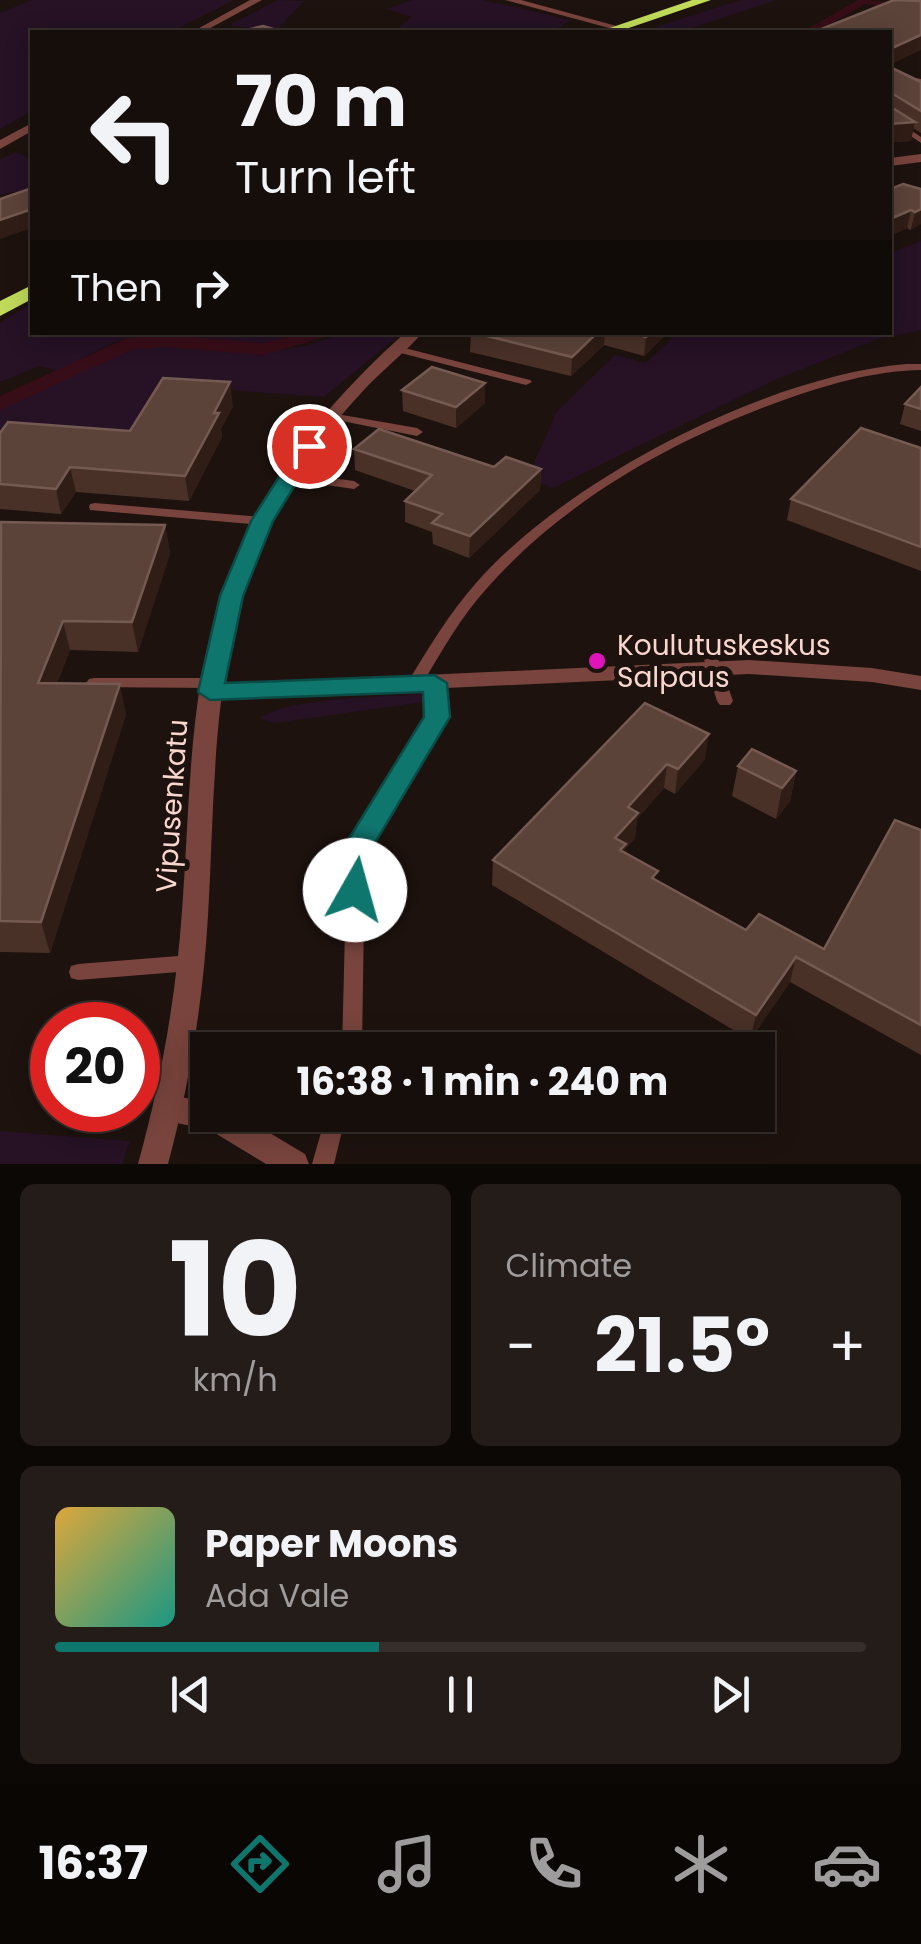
<!DOCTYPE html>
<html lang="en">
<head>
<meta charset="utf-8">
<style>
  :root { --surface:#160e0a; --page:#231c18; --text:#f1f3f6; --muted:#9e9c9c; --line:#352e2b; --accent:#0f766e }
  body { margin:0; font-family:Poppins,sans-serif; background:var(--page); color:var(--text); height:100vh; display:flex; flex-direction:column; font-size:38px; white-space:nowrap }
  * { box-sizing:border-box; margin:0 }
  p { font-size:32px; color:var(--muted) }
  .icon { flex:none; width:55px; height:55px; fill:none; stroke:currentColor; stroke-width:2; stroke-linecap:round; stroke-linejoin:round }
  .map { position:relative; height:1164px; overflow:hidden }
  .drawer { display:flex; flex-direction:column; gap:20px; padding:20px; background:#0c0806; flex:1 }
  .drawer>* { flex:none }
  .top-card { position:absolute; left:30px; top:30px; width:862px; height:305px; border-radius:0px; box-shadow:0 5px 25px #0003,0 0 0 2px var(--line); background:#160e0a; color:var(--text); overflow:hidden }
  .speed { position:absolute; left:30px; top:1002px; display:flex; gap:20px; font-size:50px; font-weight:700; text-align:center }
  .speed>* { display:grid; place-content:center; width:130px; height:130px; border-radius:50%; background:var(--surface); box-shadow:0 5px 25px #0003,0 0 0 2px var(--line); line-height:1 }
  .speed .limit { border:15px solid #d22; background:#fff; color:#111 }
  .pin { position:absolute; display:grid; place-items:center; width:85px; height:85px; color:#fff; margin:-42px; border:5px solid #fff; border-radius:50%; box-shadow:0 2px 10px #0007 }
  .me { position:absolute; width:110px; margin:-55px; rotate:7deg; stroke-linejoin:round; filter:drop-shadow(0 0 8px #0008) }
  .turn { display:flex; align-items:center; gap:35px; height:210px; padding:0 40px; font-size:45px }
  .turn .icon { width:130px; height:130px; stroke-width:2.5 }
  .turn b { display:block; font-size:70px; line-height:85px }
  .then { display:flex; align-items:center; height:95px; padding:0 40px; background:#0003; gap:20px; font-size:38px }
  .big { font-size:75px; font-weight:700; line-height:1.1 }
  .drawer .tile { flex:1; display:flex; flex-direction:column; justify-content:center; gap:15px; min-width:0; padding:0 35px; border-radius:15px; background:var(--page) }
  .drawer .dial { align-items:center; gap:0 }
  .dial b { font-size:130px; line-height:1 }
  .song { display:flex; align-items:center; gap:30px }
  .cover { width:120px; height:120px; border-radius:15px; background:linear-gradient(135deg,hsl(40 70% 55%),hsl(170 70% 35%)) }
  .played { height:10px; border-radius:5px; background:linear-gradient(90deg,var(--accent) 40%,var(--line) 40%) }
  .keys { display:flex; justify-content:space-around; direction:ltr }
  .heat { display:flex; justify-content:space-between; align-items:center; font-size:55px; direction:ltr }
  .drawer .tiles { flex:1; display:grid; gap:20px; grid-template-columns:1fr 1fr }
  .tile:last-child { grid-column:span 2 }
  .trip { position:absolute; left:190px; top:1032px; width:585px; height:100px; border-radius:0px; background:var(--surface); box-shadow:0 5px 25px #0003,0 0 0 2px var(--line); font-weight:700; line-height:100px; text-align:center }
  .menu { display:flex; height:160px; justify-content:space-around; align-items:center; background:#090604; color:var(--muted) }
  .menu .icon { width:70px; height:70px }
  .menu .selected { color:var(--accent) }
  .menu b { font-size:45px; color:var(--text) }
  .map>svg:first-child { display:block }
  .green { fill:#261125 }
  .lines { fill:none; stroke-linecap:round; stroke-linejoin:round }
  .stream { stroke:#370d18; stroke-width:4 }
  .canal { fill:#370d18; fill-rule:evenodd }
  .service { fill:#78443d; fill-rule:evenodd }
  .minor { fill:#78443d; fill-rule:evenodd }
  .tertiary { fill:#78443d; fill-rule:evenodd }
  .trunk { fill:#c0db5a; fill-rule:evenodd }
  .wall { fill:#493128 }
  .shaded-wall { fill:#301d16 }
  .building { fill:#5c4339; stroke:#755a51; stroke-width:2.5 }
  .route { fill:#0f766e; stroke:#0a4d48; stroke-width:2.5 }
  .poi-dot { fill:#e015b9; stroke:#1d120e; stroke-width:4 }
  .labels { text-anchor:middle; dominant-baseline:central; stroke-width:10; stroke-linejoin:round; paint-order:stroke }
  .poi-label { font-size:28px; fill:#fad7ce; stroke:#1d120e; text-anchor:start }
  .street-label { font-size:28px; fill:#fad7ce; stroke:#1d120e }
</style>
</head>
<body>
<div class="map">
<svg width="921" height="1164" viewBox="0 0 921 1164">
  <rect width="100%" height="100%" fill="#1d120e"/>
  <g class="green">
    <path d="M32,0H234L171,32H32V111L0,129V13Z"/>
    <path d="M278,0L304,1L275,32L229,25Z"/>
    <path d="M412,0H482L571,20L551,32H392L412,17L386,9Z"/>
    <path d="M741,0H776L680,32H640Z"/>
    <path d="M15,152L32,159V188L0,195V160Z"/>
    <path d="M921,241V330L875,340L772,381L553,488L527,478L557,411L615,355L646,363L678,333L890,332V253Z"/>
    <path d="M32,303V332H221L299,339C241,352 186,330 129,339C106,342 80,361 59,371L40,366L0,382V323Z"/>
    <path d="M341,333H402L324,397L159,385L123,442L0,433V409L134,348C209,333 259,371 341,333Z"/>
    <path d="M424,694L428,697L423,702L275,723L260,718C291,697 385,697 424,694Z"/>
    <path d="M0,1131L130,1141L122,1164H0Z"/>
  </g>
  <g class="lines">
    <path class="stream" d="M863,2L893,5"/>
    <g class="canal">
      <path d="M858,0H872L816,32H802Z"/>
      <path d="M307,332H342L264,355L164,347L131,350L0,410V396L127,338L164,335L264,343Z"/>
    </g>
    <g class="service">
      <path d="M890,74L921,79V83L890,78Z"/>
      <path d="M890,116L921,137V143L890,122Z"/>
      <path d="M397,346L530,380L532,382L526,385L393,351V347Z"/>
      <path d="M906,364H921V370C872,371 826,385 781,401C673,440 565,500 488,587C460,618 441,652 420,688H410L407,684C428,648 449,614 476,583C568,478 767,376 906,364Z"/>
      <path d="M331,413L417,428L423,432L417,436L327,418V414Z"/>
      <path d="M288,472L354,481L360,485L354,489L284,479L282,476L284,473Z"/>
      <path d="M95,503L262,517L268,521L262,525L90,510L89,507L90,504Z"/>
      <path d="M708,645L715,650L733,701L730,705H720L717,701L701,650Z"/>
      <path d="M94,678H212L217,679L220,683L217,687L212,688L89,687L86,683L89,679Z"/>
      <path d="M435,678L440,679L443,683L445,717L365,850L362,1050H342L347,850L429,717L427,683L430,679Z"/>
      <path d="M191,955L198,957L200,963L198,969L191,971L78,980L71,978L69,972L71,966L78,964Z"/>
      <path d="M326,1115H346L334,1164H312Z"/>
    </g>
    <g class="minor">
      <path d="M749,660L872,668L921,676V690L872,682L749,674L210,699L202,697L199,692L202,687L210,685Z"/>
      <path d="M169,1095L208,1102V1115H240L305,1154L309,1164H266L210,1130L158,1119L154,1109L158,1099Z"/>
    </g>
    <g class="tertiary">
      <path d="M250,0H262L203,32H192Z"/>
      <path d="M505,0H521L635,31L624,32Z"/>
      <path d="M32,123V131L0,149V140Z"/>
      <path d="M921,154V162L890,166V158Z"/>
      <path d="M406,332H423C405,353 382,370 363,391C327,429 295,473 271,521C210,645 216,781 208,916C203,1000 190,1083 168,1164H138C161,1081 176,997 182,911C190,806 188,697 221,596C255,491 325,404 406,332Z"/>
    </g>
    <g class="trunk">
      <path d="M692,0H711L617,32H598Z"/>
      <path d="M32,285V299L0,316V301Z"/>
    </g>
  </g>
  <g class="wall">
    <path d="M890,67L921,82V133L913,128L911,141L890,142Z"/>
    <path d="M921,189L911,230L907,228L890,236Z"/>
    <path d="M668,332L644,356L604,345L571,376L470,352L471,333Z"/>
    <path d="M921,387V431L900,424L905,404Z"/>
    <path d="M402,390L485,403L456,428L403,411Z"/>
    <path d="M233,406L221,429L222,437L189,501L76,492L61,514L0,509V433L130,431Z"/>
    <path d="M921,448V571L787,520L791,499Z"/>
    <path d="M354,449L494,467L541,469L540,490L469,558L433,544L432,532L405,522V501L415,491L355,470Z"/>
    <path d="M0,524L165,525L170,553L138,652L70,650L57,683L126,714L50,953L0,952Z"/>
    <path d="M645,703L705,759L675,794L664,788L637,819L635,838L625,849V852L657,880L746,930L824,949L921,830V1055L790,982L750,1040L492,885L493,860Z"/>
    <path d="M738,766L796,771L790,801L776,819L732,796Z"/>
  </g>
  <g class="shaded-wall">
    <path d="M921,35V50L890,65V49Z"/>
    <path d="M915,122L911,141L890,142V124Z"/>
    <path d="M32,209V228L0,239V220Z"/>
    <path d="M921,209V224L911,230L915,212Z"/>
    <path d="M911,210L907,228L890,236V219Z"/>
    <path d="M598,332H605L604,345L571,376L572,357Z"/>
    <path d="M650,332H668L644,356L646,337Z"/>
    <path d="M230,382L233,406L221,429L222,437L189,501L185,476L214,413Z"/>
    <path d="M485,383V403L456,428V407Z"/>
    <path d="M70,467L76,492L61,514L56,489Z"/>
    <path d="M541,469L540,490L469,558L470,536Z"/>
    <path d="M165,525L170,553L138,652L132,622Z"/>
    <path d="M63,621L70,650L45,712L38,683Z"/>
    <path d="M120,684L126,714L50,953L41,922Z"/>
    <path d="M709,734L705,759L675,794L678,769Z"/>
    <path d="M667,764L664,788L637,819L635,838L625,849L623,869L615,838L628,807Z"/>
    <path d="M796,771L790,801L776,819L782,788Z"/>
    <path d="M796,957L790,982L750,1040L756,1015Z"/>
  </g>
  <g class="building">
    <path d="M894,0L921,1V35L890,49V32H814Z"/>
    <path d="M263,26L283,32H238Z"/>
    <path d="M890,67L921,82V111L893,94L891,107L915,122L890,124Z"/>
    <path d="M903,184L921,189V209L915,212L911,210L890,219V189Z"/>
    <path d="M32,188V209L0,220V199Z"/>
    <path d="M471,332H598L572,357Z"/>
    <path d="M630,332H650L646,337Z"/>
    <path d="M432,367L485,383L456,407L402,390Z"/>
    <path d="M163,378L230,382L214,413H219L185,476L70,467L56,489L0,484V433L8,422L130,431Z"/>
    <path d="M921,387V409L905,404Z"/>
    <path d="M861,428L921,448V547L791,499Z"/>
    <path d="M379,429L494,467L506,457L541,469L470,536L432,523L442,514L405,501L432,475L354,449Z"/>
    <path d="M1,522L165,525L132,622L63,621L38,683L120,684L41,922L0,921Z"/>
    <path d="M645,703L709,734L678,769L667,764L628,807L638,813L615,838L626,844L620,850L658,871L652,878L746,930L759,914L824,949L895,820L921,830V1025L796,957L756,1015L493,860Z"/>
    <path d="M752,749L796,771L782,788L738,766Z"/>
  </g>
  <path class="route" d="M309,440L319,446L273,521L243,596L225,683L434,675L447,683L450,717L370,851L369,890L365,898L355,902L344,898L340,890L342,850L424,717L423,692L210,700L198,692L220,596L251,521L302,441Z"/>
  <circle class="poi-dot" cx="597" cy="661" r="10"/>
  <g class="labels">
    <g class="poi-label">
      <text x="617" y="645">Koulutuskeskus<tspan x="617" dy="32">Salpaus</tspan></text>
    </g>
    <g class="street-label">
      <text transform="translate(172 806) rotate(-86)">Vipusenkatu</text>
    </g>
  </g>
</svg>
<div class="speed"><div class="limit">20</div></div>
<div class="pin" style="left:309px;top:446px;background:#d93025"><svg class="icon" aria-label="arrive" viewBox="0 0 24 24"><path d="M6 21V4h12l-3 4 3 4H6"/></svg></div>
<svg class="me" style="left:355px;top:890px" viewBox="-20 -20 40 40"><circle r="19" fill="#fff"/><path d="M0-13L10 11 0 6-10 11z" fill="#0f766e"/></svg>
<div class="trip">16:38 · 1 min · 240 m</div>
<div class="top-card">
<div class="turn"><svg class="icon" aria-label="left" viewBox="0 0 24 24"><path d="M17 20v-9H6M10 6l-5 5 5 5"/></svg><div><b>70 m</b>Turn left</div></div>
<div class="then">Then<svg class="icon" aria-label="right" viewBox="0 0 24 24"><path d="M7 20v-9h11M14 6l5 5-5 5"/></svg></div>
</div>
</div>
<section class="drawer">
<div class="tiles">
<div class="tile dial"><b>10</b><p>km/h</p></div>
<div class="tile"><p>Climate</p>
<div class="heat"><a>−</a><b class="big">21.5°</b><a>+</a></div>
</div>
<div class="tile">
<div class="song"><i class="cover"></i><div><b>Paper Moons</b><p>Ada Vale</p></div></div>
<div class="played"></div>
<div class="keys"><svg class="icon" aria-label="previous" viewBox="0 0 24 24"><path d="M18 5L8 12l10 7zM5 5v14"/></svg><svg class="icon" aria-label="pause" viewBox="0 0 24 24"><path d="M8 5v14M16 5v14"/></svg><svg class="icon" aria-label="next" viewBox="0 0 24 24"><path d="M6 5l10 7-10 7zM19 5v14"/></svg></div>
</div>
</div>
</section>
<nav class="menu">
<b>16:37</b>
<svg class="icon selected" aria-label="directions" viewBox="0 0 24 24"><path d="M12 3l9 9-9 9-9-9zM9 14v-3h6M13 9l2 2-2 2"/></svg>
<svg class="icon" aria-label="music" viewBox="0 0 24 24"><path d="M9 18V5l10-2v13"/><circle cx="6" cy="18" r="3"/><circle cx="16" cy="16" r="3"/></svg>
<svg class="icon" aria-label="phone" viewBox="0 0 24 24"><path d="M5 4h4l2 5-3 2q2 4 5 5l2-3 5 2v4C11 20 4 13 5 4z"/></svg>
<svg class="icon" aria-label="climate" viewBox="0 0 24 24"><path d="M12 3v18M4 7l16 10M4 17L20 7"/></svg>
<svg class="icon" aria-label="car" viewBox="0 0 24 24"><path d="M5 17H2v-5l4-1 3-4h7l3 4 3 1v5h-3M9 17h6M6 11h13"/><circle cx="7" cy="17" r="2"/><circle cx="17" cy="17" r="2"/></svg>
</nav>
</body>
</html>
